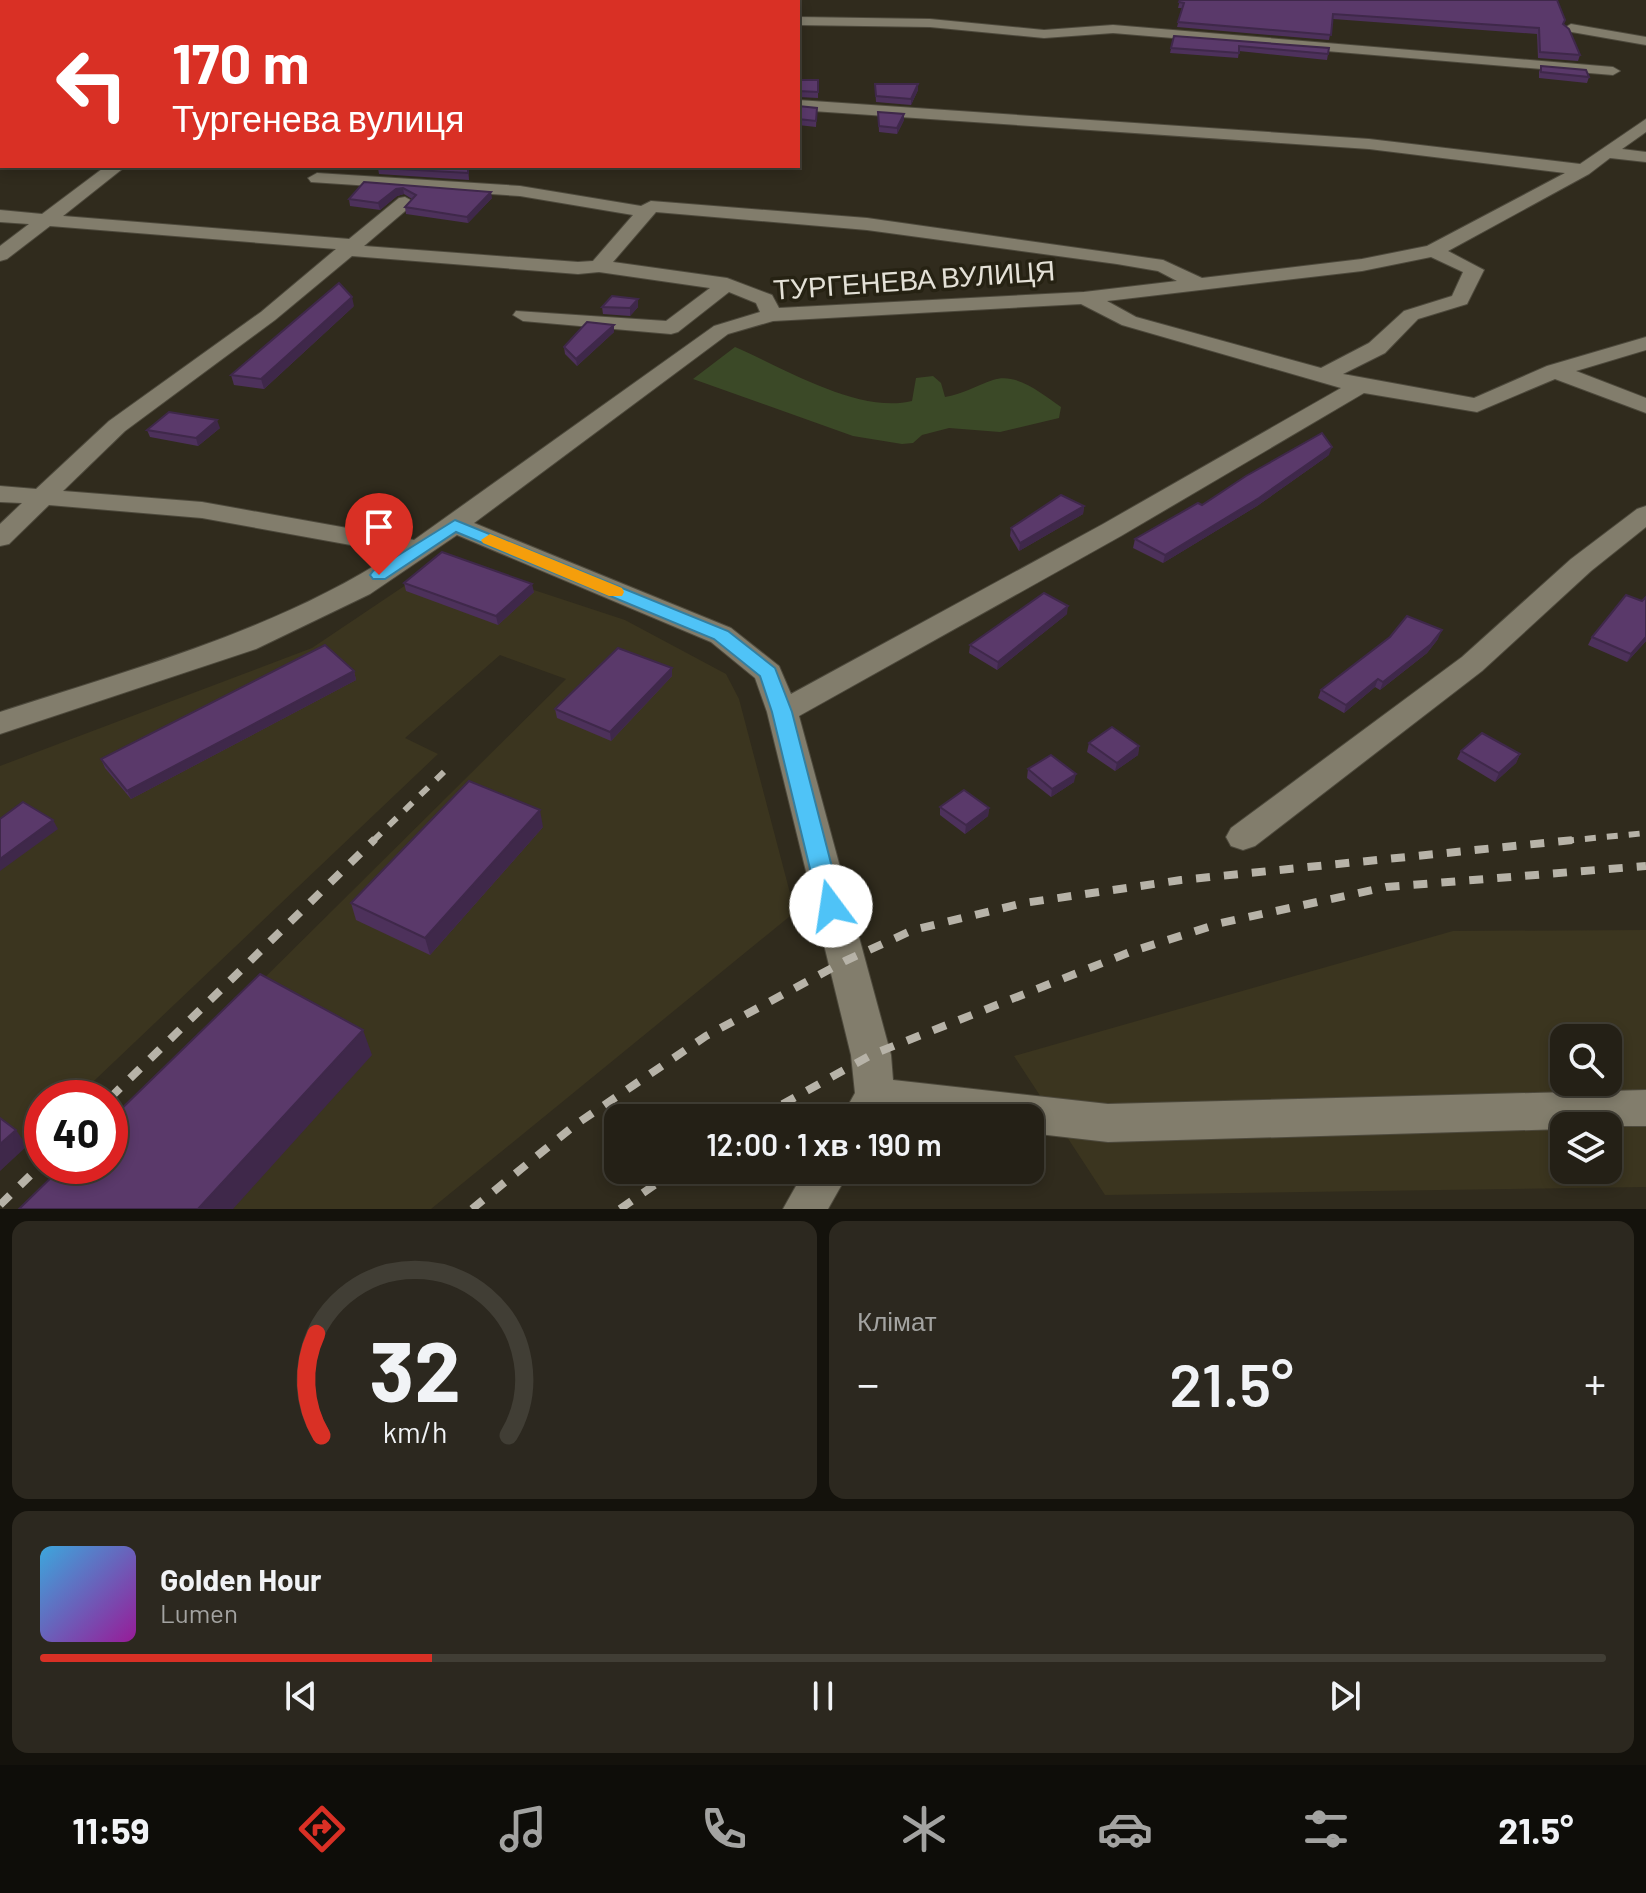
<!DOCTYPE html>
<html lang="uk">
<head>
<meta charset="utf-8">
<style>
  :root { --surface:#242016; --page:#2c281f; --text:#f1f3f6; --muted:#a3a3a1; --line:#413e35; --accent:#d93025 }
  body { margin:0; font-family:Barlow,sans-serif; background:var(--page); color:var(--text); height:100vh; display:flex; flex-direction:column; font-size:30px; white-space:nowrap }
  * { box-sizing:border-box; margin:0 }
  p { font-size:26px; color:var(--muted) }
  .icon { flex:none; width:44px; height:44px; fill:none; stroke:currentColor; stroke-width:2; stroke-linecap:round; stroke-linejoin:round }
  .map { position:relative; height:1209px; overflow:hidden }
  .drawer { display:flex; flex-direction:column; gap:12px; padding:12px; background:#14120c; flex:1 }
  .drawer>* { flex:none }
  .top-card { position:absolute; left:0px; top:0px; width:800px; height:168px; box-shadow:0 4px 12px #0003,0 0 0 2px var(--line); background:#d93025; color:#fff; overflow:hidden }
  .buttons { position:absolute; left:1550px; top:1024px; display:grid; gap:16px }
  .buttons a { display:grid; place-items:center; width:72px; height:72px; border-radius:16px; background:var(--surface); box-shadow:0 4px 12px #0003,0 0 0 2px var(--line); font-size:40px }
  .speed { position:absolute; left:24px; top:1080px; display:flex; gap:16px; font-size:40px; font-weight:700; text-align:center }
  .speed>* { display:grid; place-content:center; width:104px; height:104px; border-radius:50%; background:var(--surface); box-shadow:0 4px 12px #0003,0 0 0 2px var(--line); line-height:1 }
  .speed .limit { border:12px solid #d22; background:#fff; color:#111 }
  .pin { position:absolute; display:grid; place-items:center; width:68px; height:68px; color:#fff; margin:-82px -34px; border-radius:50% 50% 50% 0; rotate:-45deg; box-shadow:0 0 8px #0007 }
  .pin .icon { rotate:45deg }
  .me { position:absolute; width:88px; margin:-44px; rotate:346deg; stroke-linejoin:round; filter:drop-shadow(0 0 6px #0008) }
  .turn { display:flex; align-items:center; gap:28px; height:168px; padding:0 40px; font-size:36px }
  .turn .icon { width:104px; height:104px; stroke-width:2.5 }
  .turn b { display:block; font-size:56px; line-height:68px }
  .big { font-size:60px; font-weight:600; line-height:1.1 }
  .drawer .card { flex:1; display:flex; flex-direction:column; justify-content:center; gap:12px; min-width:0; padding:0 28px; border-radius:16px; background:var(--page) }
  .drawer .dial { align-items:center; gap:0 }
  .dial svg { height:208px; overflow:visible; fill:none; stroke:var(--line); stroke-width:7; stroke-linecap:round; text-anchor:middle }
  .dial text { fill:var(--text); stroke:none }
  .song { display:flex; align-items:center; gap:24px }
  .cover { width:96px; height:96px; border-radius:12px; background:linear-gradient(135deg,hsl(200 70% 55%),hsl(300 70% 35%)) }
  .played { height:8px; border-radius:4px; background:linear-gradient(90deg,var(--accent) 25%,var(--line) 25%) }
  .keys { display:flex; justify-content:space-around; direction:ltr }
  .heat { display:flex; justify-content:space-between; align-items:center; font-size:44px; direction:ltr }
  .drawer .tiles { flex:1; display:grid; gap:12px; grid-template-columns:1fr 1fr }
  .card:last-child { grid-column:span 2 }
  .trip { position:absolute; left:604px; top:1104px; width:440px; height:80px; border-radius:16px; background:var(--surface); box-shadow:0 4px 12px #0003,0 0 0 2px var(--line); font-weight:600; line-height:80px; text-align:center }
  .tab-bar { display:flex; height:128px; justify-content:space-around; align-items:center; background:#0e0d09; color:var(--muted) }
  .tab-bar .icon { width:56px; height:56px }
  .tab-bar .current { color:var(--accent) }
  .tab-bar b { font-size:36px; color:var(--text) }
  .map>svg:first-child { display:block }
  .built { fill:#3b351f; fill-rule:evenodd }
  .green { fill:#3b4927 }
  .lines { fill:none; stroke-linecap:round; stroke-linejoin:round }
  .minor-casing { stroke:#4d493c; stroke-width:2 }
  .minor { fill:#827d6c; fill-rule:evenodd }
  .rail-far1 { stroke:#b7b3a8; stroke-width:6; stroke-dasharray:11 11; stroke-linecap:butt }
  .rail { stroke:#b7b3a8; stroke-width:8; stroke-dasharray:14 14; stroke-linecap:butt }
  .wall { fill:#4d315b }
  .shaded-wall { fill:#3f284a }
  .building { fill:#5a396a; stroke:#3f284a; stroke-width:2 }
  .route { fill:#4fc3f7; stroke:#337fa1; stroke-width:2 }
  .slow { fill:#f59e0b }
  .labels { text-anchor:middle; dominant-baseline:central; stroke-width:7; stroke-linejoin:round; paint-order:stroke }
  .street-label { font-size:28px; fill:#e4e1d7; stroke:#262213 }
</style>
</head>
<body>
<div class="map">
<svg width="1646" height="1209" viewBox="0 0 1646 1209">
  <rect width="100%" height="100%" fill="#302b1d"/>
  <g class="built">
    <path d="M443,560L625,620L726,674L739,699L795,912L431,1209H31L110,1166V1131L566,679L500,655L405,738L438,754L76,1098H42V1131L0,1171V766L312,648Z"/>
    <path d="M1646,930V1187L1105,1195L1014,1056L1453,931ZM1564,1038H1608V1082H1564ZM1564,1126H1608V1170H1564Z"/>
  </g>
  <path class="green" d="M735,347C784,368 858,414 912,401L916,378L933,376L941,383L945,397C962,394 976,386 993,380C1017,372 1042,394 1061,407L1059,418L1000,432L949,428L922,435L913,443L902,444L853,436L693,379Z"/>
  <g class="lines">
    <defs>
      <g id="minor">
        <path d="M350,0H364L348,2Z"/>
        <path d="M644,0H658L643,2Z"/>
        <path d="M798,17L930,19L1044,30L1113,25L1613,67L1620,71L1613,75L1113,33L1044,38L930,27L798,25Z"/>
        <path d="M1571,24L1646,37V45L1566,31L1564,28Z"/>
        <rect x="0" y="29" width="2" height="8"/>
        <path d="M2,84V94L0,95V85Z"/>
        <path d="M798,100L1369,139L1580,164L1646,119V132L1622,149L1646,152V162L1610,158L1589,174L1448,251L1484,270L1467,304L1418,319L1385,353L1343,374L1474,398L1547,366L1646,337V350L1576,371L1646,398V413L1555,379L1477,412L1364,393L1121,536L799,716L891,1055L893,1080L1108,1104L1646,1090V1126H1564V1129L1108,1142L1030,1133V1118L885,1115L884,1118H841L855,1093L851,1055L767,712L755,678L711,642L457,535L370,594L256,649L0,734V712C135,668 275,631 395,553L202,518L49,505L9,544L0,546V524L22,503L0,502V486L36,489L109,421L261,312L336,249L50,226L7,259L0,261V246L29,224L0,222V210L42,214L106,166H126L63,216L349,239L399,198L405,197L414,202L411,206L364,246L578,262L593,261L633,215L520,196L311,182L308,178L317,173L520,186L641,206L651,201L867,218L1163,260L1202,278L1362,259L1427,246L1565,173L1369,149L798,110ZM656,212L867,230L1117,264L1158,271L1177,281L1084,292L779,308L772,295L727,278L613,262ZM352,256L578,274L599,272L710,288L666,321L516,311L513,315L523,321L671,334L678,332L729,292L756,303L760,312L714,326L414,540L202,502L63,491L125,431L275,320ZM1431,257L1463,272L1452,296L1404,311L1369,343L1321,368L1136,317L1107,301L1362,271ZM1081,304L1122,325L1341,388L1103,524L791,694L779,666L731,628L474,523L728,334L773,321Z"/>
        <path d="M1646,506V527L1591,571L1482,671L1255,846L1243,850L1231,846L1226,837L1231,828L1462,657L1571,559L1637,509Z"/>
        <path d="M805,1170H850L828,1209H783Z"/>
      </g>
    </defs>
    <use href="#minor" class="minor-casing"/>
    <use href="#minor" class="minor"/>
    <g class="rail-far1">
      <path d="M373,841L447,769"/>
      <path d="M1563,841L1646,833"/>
    </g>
    <g class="rail">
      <path d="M110,1098L375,839"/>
      <path d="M758,1118L871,1055L1130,952L1221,923L1386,887L1646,866"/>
      <path d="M0,1205L42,1164"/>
      <path d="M472,1209L575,1125L706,1036L845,961L913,930L1024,903L1181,880L1583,839"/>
      <path d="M620,1209L676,1170"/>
    </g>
  </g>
  <g class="wall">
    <path d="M1180,0L1563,24L1580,55L1578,61L1538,58L1537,34L1333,19L1329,40L1177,27L1182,8H1178Z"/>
    <path d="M1174,36L1329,48L1327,60L1239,51L1238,58L1170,53Z"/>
    <path d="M1541,66L1589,77L1587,83L1539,78V72Z"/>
    <path d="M798,80H818V98L798,97Z"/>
    <path d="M875,84L918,90L911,105L876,102Z"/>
    <path d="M798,106L817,108L816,127L798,125Z"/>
    <path d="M878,112L904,120L897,134L879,132Z"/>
    <path d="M468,166L469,180L379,174L378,168Z"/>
    <path d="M364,182L492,198L468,223L406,214L405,207L412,199L404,194L397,196L380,210L350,206L349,199Z"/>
    <path d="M354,306L264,389L234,385L231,375Z"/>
    <path d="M602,307H638L630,316L603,314Z"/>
    <path d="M614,325V332L577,366L565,354L564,347Z"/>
    <path d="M220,428L198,446L150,437L147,430Z"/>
    <path d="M1329,455L1257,506L1163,563L1133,548L1135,539L1202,505Z"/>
    <path d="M1084,506L1083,514L1019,551L1010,536L1011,528Z"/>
    <path d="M404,583L534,592L498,625L406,591Z"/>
    <path d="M1067,614L997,670L969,653L970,645Z"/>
    <path d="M1592,637L1646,641L1627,662L1588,645Z"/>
    <path d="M1438,639L1427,653L1380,690L1375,687L1344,713L1318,698L1321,690Z"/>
    <path d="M672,668V676L611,741L557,718L555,709Z"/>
    <path d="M354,671L356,680L131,799L105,768L101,759Z"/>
    <path d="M1089,743L1139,746L1138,755L1115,771L1087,752Z"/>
    <path d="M1461,751L1520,754L1516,763L1495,782L1457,759Z"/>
    <path d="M1028,769L1074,782L1051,797L1027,778Z"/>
    <path d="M940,807L989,808L988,816L965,834L940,815Z"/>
    <path d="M543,827L430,955L356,920L351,903Z"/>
  </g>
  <g class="shaded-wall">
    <path d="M918,84V90L911,105V99Z"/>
    <path d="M904,114V120L897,134V128Z"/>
    <path d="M403,188L404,194L397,196L380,210L378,203L396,189Z"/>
    <path d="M491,192L492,198L468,223L467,217Z"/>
    <path d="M352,297L354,306L264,389L261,379Z"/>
    <path d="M638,299V307L630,316V308Z"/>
    <path d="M614,325V332L577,366L576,359Z"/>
    <path d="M217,420L220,428L198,446L196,438Z"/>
    <path d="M1332,447L1329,455L1257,506L1163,563L1165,555Z"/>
    <path d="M1084,506L1083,514L1019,551L1020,543Z"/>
    <path d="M532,584L534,592L498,625L496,616Z"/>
    <path d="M1068,606L1067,614L997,670L998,662Z"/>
    <path d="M1442,630L1438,639L1427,653L1380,690L1383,682Z"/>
    <path d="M1646,637V641L1627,662L1631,654Z"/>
    <path d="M672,668V676L611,741L610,732Z"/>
    <path d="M354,671L356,680L131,799L127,791Z"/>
    <path d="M1378,679L1375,687L1344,713L1346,705Z"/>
    <path d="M1139,746L1138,755L1115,771L1117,763Z"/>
    <path d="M1520,754L1516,763L1495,782L1499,773Z"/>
    <path d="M1076,774L1074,782L1051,797L1052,789Z"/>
    <path d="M989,808L988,816L965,834L966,825Z"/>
    <path d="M540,810L543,827L430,955L425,938Z"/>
    <path d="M53,820L58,829L0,871V859Z"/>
    <path d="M363,1030L372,1055L233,1209H198Z"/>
    <path d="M16,1130L27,1146L0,1171V1144Z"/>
  </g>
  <g class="building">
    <path d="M494,0H565L562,2H491Z"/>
    <path d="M1180,0H1557L1565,20L1563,24L1569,29L1580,55L1540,52L1539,28L1333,14L1331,35L1178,22L1184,3L1179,2Z"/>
    <path d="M1174,36L1329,48L1328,54L1239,46V53L1171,48Z"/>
    <path d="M1541,66L1586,70L1589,77L1541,72Z"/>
    <path d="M798,80H818V92L798,91Z"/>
    <path d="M875,84H918L911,99L876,96Z"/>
    <path d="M798,106L817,108L816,121L798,119Z"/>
    <path d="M878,112L904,114L897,128L879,126Z"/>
    <path d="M380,166H468V173L378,168Z"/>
    <path d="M364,182L491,192L467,217L405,207L416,195L403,188L396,189L378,203L349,199Z"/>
    <path d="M339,283L352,297L261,379L231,375Z"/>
    <path d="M612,296L638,299L630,308L602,307Z"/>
    <path d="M587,322L614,325L576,359L564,347Z"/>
    <path d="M169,412L217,420L196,438L147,430Z"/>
    <path d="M1322,433L1332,447L1259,498L1165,555L1135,539L1198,503L1202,505L1246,476Z"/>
    <path d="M1061,495L1084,506L1020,543L1011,528Z"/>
    <path d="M442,552L532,584L496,616L404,583Z"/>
    <path d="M1044,593L1068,606L998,662L970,645Z"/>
    <path d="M1626,595L1642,601L1646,597V637L1631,654L1592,637Z"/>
    <path d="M1407,616L1442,630L1430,645L1383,682L1378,679L1346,705L1321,690L1390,637Z"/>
    <path d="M325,645L354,671L127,791L101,759Z"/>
    <path d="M618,648L672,668L610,732L555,709Z"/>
    <path d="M1112,727L1139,746L1117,763L1089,743Z"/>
    <path d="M1482,733L1520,754L1499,773L1461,751Z"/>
    <path d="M1051,755L1076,774L1052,789L1028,769Z"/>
    <path d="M469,781L540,810L425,938L351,903Z"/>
    <path d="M964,790L989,808L966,825L940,807Z"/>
    <path d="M23,802L53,820L0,859V819Z"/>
    <path d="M260,974L363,1030L198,1209H19L63,1166H110V1120Z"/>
    <path d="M0,1118L16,1130L0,1144Z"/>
  </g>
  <path class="route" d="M455,520L728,631L775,668L792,712L842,906L839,912L831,915L823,912L819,906L772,712L760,676L714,639L456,532L385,579H373L370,575L373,571Z"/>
  <path class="slow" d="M490,534L622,588L624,592L622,596H609L483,543L481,540Z"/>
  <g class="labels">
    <g class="street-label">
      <text transform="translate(914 279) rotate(-4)">ТУРГЕНЕВА ВУЛИЦЯ</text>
    </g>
  </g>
</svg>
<div class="buttons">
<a><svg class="icon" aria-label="search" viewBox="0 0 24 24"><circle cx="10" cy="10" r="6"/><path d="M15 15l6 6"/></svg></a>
<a><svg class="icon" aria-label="layers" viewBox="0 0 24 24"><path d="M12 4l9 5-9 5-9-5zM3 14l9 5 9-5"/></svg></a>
</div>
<div class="speed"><div class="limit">40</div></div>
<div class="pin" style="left:379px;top:575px;background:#d93025"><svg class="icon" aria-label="arrive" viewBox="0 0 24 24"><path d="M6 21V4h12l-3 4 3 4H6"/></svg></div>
<svg class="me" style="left:831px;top:906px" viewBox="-20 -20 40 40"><circle r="19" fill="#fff"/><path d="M0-13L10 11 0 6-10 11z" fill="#4fc3f7"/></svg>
<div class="trip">12:00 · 1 хв · 190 m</div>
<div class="top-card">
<div class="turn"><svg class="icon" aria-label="left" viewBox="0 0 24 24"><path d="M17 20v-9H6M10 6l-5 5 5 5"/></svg><div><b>170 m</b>Тургенева вулиця</div></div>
</div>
</div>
<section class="drawer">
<div class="tiles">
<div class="card dial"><svg viewBox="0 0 100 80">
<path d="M14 69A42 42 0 1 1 86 69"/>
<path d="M14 69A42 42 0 0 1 12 30" stroke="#d93025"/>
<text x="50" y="56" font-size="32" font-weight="700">32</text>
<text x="50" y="72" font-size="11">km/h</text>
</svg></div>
<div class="card"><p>Клімат</p>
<div class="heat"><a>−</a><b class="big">21.5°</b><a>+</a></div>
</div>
<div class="card">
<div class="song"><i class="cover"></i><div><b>Golden Hour</b><p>Lumen</p></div></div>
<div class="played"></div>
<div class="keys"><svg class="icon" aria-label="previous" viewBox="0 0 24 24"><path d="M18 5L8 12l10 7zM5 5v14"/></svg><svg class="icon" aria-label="pause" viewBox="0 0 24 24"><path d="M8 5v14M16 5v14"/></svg><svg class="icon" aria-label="next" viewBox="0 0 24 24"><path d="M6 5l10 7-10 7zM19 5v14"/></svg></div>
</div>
</div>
</section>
<nav class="tab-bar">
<b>11:59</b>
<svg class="icon current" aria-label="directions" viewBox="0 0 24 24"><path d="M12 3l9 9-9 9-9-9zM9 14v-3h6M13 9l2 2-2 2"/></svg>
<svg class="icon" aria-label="music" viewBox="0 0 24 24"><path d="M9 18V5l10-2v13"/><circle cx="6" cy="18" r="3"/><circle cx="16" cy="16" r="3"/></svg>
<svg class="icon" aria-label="phone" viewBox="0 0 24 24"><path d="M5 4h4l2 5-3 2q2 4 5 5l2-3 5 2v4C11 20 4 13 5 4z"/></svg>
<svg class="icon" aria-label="climate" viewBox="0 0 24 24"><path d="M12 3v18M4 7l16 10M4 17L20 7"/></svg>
<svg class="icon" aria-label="car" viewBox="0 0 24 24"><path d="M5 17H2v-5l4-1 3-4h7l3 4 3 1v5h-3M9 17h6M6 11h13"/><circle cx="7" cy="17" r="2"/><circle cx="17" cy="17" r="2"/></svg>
<svg class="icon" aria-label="filters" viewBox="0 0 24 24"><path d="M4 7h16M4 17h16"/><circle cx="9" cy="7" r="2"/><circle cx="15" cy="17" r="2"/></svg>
<b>21.5°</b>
</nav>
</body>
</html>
